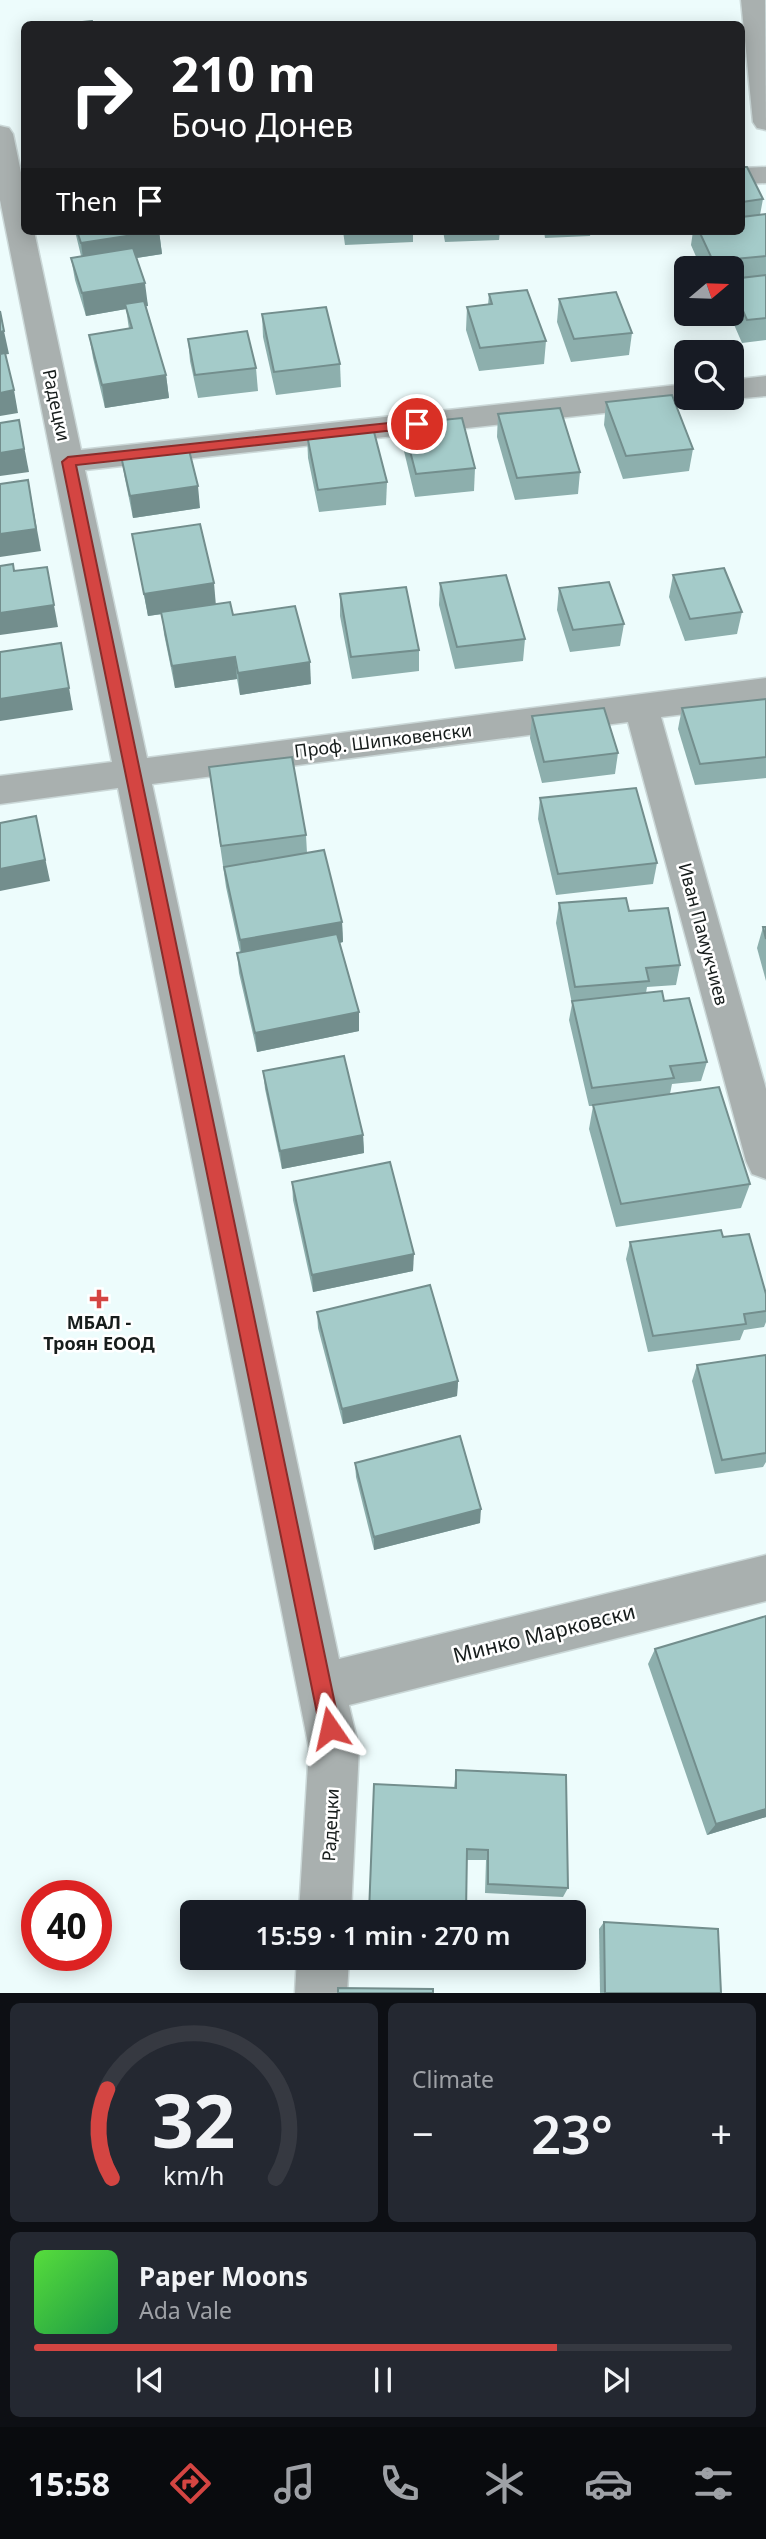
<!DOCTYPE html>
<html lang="en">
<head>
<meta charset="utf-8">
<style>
  :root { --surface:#171b24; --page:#242831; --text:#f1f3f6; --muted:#9ea1a6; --line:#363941; --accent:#d44542 }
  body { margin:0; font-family:"Noto Sans",sans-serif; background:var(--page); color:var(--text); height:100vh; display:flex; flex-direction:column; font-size:26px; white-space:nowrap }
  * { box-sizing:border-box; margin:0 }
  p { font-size:23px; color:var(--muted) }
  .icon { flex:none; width:38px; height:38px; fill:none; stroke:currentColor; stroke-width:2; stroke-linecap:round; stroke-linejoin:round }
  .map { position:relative; height:1993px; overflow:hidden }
  .details { display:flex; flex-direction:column; gap:10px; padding:10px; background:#0d0f14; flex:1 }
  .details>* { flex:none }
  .top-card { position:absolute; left:21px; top:21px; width:724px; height:214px; border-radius:10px; box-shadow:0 4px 18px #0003; background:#202124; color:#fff; overflow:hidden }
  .needle { width:46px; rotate:71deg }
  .tools { position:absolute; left:674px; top:256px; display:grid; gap:14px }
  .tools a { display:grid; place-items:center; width:70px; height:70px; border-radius:10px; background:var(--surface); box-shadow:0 4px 18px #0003; font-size:35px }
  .speed { position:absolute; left:21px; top:1880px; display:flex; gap:14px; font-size:35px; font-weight:700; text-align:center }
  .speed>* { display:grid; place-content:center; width:91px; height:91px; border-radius:50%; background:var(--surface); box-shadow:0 4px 18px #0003; line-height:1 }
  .speed .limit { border:10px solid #d22; background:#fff; color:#111 }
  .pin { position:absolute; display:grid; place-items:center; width:60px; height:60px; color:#fff; margin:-30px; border:4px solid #fff; border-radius:50%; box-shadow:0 2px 7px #0007 }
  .me { position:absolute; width:77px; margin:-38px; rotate:349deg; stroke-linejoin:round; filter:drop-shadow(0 0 5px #0008) }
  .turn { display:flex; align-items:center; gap:24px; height:147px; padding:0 35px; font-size:32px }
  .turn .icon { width:91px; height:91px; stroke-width:2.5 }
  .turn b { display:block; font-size:49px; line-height:60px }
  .then { display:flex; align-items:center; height:66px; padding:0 35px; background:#0003; gap:14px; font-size:26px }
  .big { font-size:52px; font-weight:600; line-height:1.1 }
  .details .widget { flex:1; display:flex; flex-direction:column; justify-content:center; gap:10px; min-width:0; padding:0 24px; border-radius:10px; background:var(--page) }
  .details .dial { align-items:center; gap:0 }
  .dial svg { height:182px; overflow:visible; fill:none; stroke:var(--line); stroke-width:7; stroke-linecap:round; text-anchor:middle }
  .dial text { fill:var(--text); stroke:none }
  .song { display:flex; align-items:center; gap:21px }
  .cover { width:84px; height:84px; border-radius:10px; background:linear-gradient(135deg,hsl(110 70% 55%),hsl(140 70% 35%)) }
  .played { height:7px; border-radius:4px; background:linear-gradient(90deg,var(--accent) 75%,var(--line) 75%) }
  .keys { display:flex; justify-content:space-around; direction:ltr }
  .heat { display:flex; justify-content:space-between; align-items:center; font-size:38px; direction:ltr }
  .details .tiles { flex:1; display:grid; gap:10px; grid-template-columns:1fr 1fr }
  .widget:last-child { grid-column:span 2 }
  .trip { position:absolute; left:180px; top:1900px; width:406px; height:70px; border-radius:10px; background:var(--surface); box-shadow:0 4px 18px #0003; font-weight:600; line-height:70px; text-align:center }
  .tab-bar { display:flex; height:112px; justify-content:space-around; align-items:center; background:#090b0e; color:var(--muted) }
  .tab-bar .icon { width:49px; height:49px }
  .tab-bar .selected { color:var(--accent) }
  .tab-bar b { font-size:32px; color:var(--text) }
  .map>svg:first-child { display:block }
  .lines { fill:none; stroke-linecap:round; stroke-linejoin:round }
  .minor-casing { stroke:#cbd8d8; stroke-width:3 }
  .minor { fill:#a9b0af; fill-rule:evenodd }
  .wall { fill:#8dafad }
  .shaded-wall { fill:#738e8d }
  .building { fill:#a4cbc9; stroke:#738e8d; stroke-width:2 }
  .route { fill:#d44542; stroke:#8a2d2b; stroke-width:2 }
  .poi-dot { fill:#d44542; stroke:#fff; stroke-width:2.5 }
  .labels { text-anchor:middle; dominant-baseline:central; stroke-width:5; stroke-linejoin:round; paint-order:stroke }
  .street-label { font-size:18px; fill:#171d1c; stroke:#fff }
  .poi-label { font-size:18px; font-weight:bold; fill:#171d1c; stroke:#fff }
  .near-street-label { font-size:21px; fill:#171d1c; stroke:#fff }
</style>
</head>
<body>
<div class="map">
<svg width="766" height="1993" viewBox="0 0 766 1993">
  <rect width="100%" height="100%" fill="#edfcfc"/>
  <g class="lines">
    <defs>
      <g id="minor">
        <path d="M741,0H765L766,130L757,128L753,122Z"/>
        <path d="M0,126L9,128L13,134L24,187V231H34L81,450L686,384V397H699L686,404L85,470L147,758L766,678V704L661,717L766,1089V1179L752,1174L746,1161L628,722L152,784L339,1659L766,1555V1601L349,1705L359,1748L351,1913H299L309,1748L118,788L0,804V776L112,762L0,200Z"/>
        <path d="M766,167V183L742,184V168Z"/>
        <path d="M766,376V396L732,399L727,397H732V380Z"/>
        <path d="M297,1958H349L347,1993H295Z"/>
      </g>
    </defs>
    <use href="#minor" class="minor-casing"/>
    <use href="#minor" class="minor"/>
  </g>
  <g class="wall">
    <path d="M742,167L763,199L760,215L766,214V340L742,343L729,313H732V268H701L691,245L693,231H742Z"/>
    <path d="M75,231H159L162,254L137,258L148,306H146L166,375L169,398L105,408L93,358L89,335L129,329L126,309L86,316L75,280L71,258L81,256Z"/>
    <path d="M343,231H413V242L345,245Z"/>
    <path d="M443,231H500L499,240L445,242Z"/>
    <path d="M544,231H591L590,236L545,238Z"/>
    <path d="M489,294L546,341L544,364L479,371L466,330L467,307L488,305Z"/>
    <path d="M559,299L632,333L629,355L571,362L557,322Z"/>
    <path d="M262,314L340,364L341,387L276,395L263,337Z"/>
    <path d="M188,339L256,368L258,391L198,398L190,361Z"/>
    <path d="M606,402L693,449L689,471L623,479L604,425Z"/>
    <path d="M498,414L580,472L578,494L515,500L497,437Z"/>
    <path d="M403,424L475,468L474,491L415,497L403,447Z"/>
    <path d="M307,435L387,482L386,505L319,512L308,458Z"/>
    <path d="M121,456L200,508L133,518L125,479Z"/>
    <path d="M132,534L216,604L233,615L311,684L240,695L237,679L175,688L164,634L162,614L148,616Z"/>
    <path d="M673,575L742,612L737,634L685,641L669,597Z"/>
    <path d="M440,583L525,639L523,661L455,669L439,605Z"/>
    <path d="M559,588L624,624L620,646L570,652L557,610Z"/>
    <path d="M340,594L419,650V671L352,679L340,616Z"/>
    <path d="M766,699V778L695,785L678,729L682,708Z"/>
    <path d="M532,716L618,753L615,774L542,783L530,738Z"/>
    <path d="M209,767L306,835L307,853L342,922L343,942L340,943L359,1012V1031L257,1052L239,973L237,953L240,952L226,887Z"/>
    <path d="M540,798L657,863L653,884L556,895L538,819Z"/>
    <path d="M559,903L629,911L680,965L676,985L647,987L646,993L664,1001L707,1062L701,1081L672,1084L670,1094L750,1184L741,1208L616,1227L589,1129L593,1106H589L569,1020L572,1004L556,923Z"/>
    <path d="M763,927H766V981L757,948Z"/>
    <path d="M263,1071L363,1135L364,1153L282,1169L265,1089Z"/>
    <path d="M292,1182L413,1271L313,1292L293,1200Z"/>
    <path d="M723,1237L766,1294V1322L764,1327L744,1330L740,1340L648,1352L626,1259L630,1242Z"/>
    <path d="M317,1312L458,1381L457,1396L343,1424L318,1328Z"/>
    <path d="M766,1355V1462L763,1467L715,1474L692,1381L697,1365Z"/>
    <path d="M355,1463L480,1523L374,1550L356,1477Z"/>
    <path d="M655,1649L766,1817L707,1835L648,1664Z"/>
    <path d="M456,1770L568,1888L563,1897L485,1893L486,1860H467L454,1788Z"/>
    <path d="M604,1922L721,1993H600L599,1929Z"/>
  </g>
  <g class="shaded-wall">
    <path d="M159,231L162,254L84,266L81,243Z"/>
    <path d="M145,283L148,306L126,309L125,304L126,309L86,316L82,293Z"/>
    <path d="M4,331L9,354L0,355V332Z"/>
    <path d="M166,375L169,398L105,408L102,385Z"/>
    <path d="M14,390L18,413L0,416V393Z"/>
    <path d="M19,420L29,472L0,476V453Z"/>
    <path d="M28,480L41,551L0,557V534Z"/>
    <path d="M198,486L200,508L133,518L130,496Z"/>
    <path d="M47,567L58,627L0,635V613Z"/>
    <path d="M214,583L216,606L148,616L144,594Z"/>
    <path d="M61,643L73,710L0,721V699Z"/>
    <path d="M235,657L237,679L175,688L172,666Z"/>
    <path d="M310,662L311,684L240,695L238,673Z"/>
    <path d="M36,816L50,881L0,891V869Z"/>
    <path d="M342,922L343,942L242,960L240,940Z"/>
    <path d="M359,1012V1031L257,1052L255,1033Z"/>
    <path d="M363,1135L364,1153L282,1169L280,1151Z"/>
    <path d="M414,1254L413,1271L313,1292L312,1275Z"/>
    <path d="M458,1381L457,1396L343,1424L342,1409Z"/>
    <path d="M481,1509L480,1523L374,1550V1537Z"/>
    <path d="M766,1809V1817L707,1835L716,1824Z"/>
  </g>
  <g class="building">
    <path d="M92,21L93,24H61Z"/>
    <path d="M742,167H747L763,199L742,202Z"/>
    <path d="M766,214V256L713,261L699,231H742V217Z"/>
    <path d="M77,231H159L81,243Z"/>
    <path d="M133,248L145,283L82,293L71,258Z"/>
    <path d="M766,275V318L747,320L732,286V279Z"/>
    <path d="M527,290L546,341L480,348L467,307L492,304L489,294Z"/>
    <path d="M616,292L632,333L574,339L559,299Z"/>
    <path d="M144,301L166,375L102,385L89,335L132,328L125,304Z"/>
    <path d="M326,307L340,364L274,372L262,314Z"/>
    <path d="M0,311L4,331L0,332Z"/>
    <path d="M247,331L256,368L195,375L188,339Z"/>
    <path d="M5,353L14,390L0,393V354Z"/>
    <path d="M672,395L693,449L626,456L606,402Z"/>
    <path d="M560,408L580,472L517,478L498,414Z"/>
    <path d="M462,418L475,468L416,474L403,424Z"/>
    <path d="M19,420L24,449L0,453V423Z"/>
    <path d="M373,428L387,482L318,490L307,435Z"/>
    <path d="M188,446L198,486L130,496L121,456Z"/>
    <path d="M28,480L36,529L0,534V484Z"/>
    <path d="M200,524L214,583L144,594L132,534Z"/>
    <path d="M13,564L14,571L47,567L54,605L0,613V566Z"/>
    <path d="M724,568L742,612L690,619L673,575Z"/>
    <path d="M506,575L525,639L457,647L440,583Z"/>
    <path d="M609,582L624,624L573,630L559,588Z"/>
    <path d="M406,587L419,650L351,657L340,594Z"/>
    <path d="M230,602L233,615L295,606L310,662L238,673L235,657L172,666L161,612Z"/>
    <path d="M61,643L69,688L0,699V652Z"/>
    <path d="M766,699V757L700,764L682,708Z"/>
    <path d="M604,708L618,753L544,762L532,716Z"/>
    <path d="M292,757L306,835L221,846L209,767Z"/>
    <path d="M636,788L657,863L558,874L540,798Z"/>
    <path d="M36,816L45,860L0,869V823Z"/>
    <path d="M324,850L342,922L240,940L224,867Z"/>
    <path d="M626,898L629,911L668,908L680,965L646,968L649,981L575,987L559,903Z"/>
    <path d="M763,927H766V939Z"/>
    <path d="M337,934L359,1012L255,1033L237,953Z"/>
    <path d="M662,991L664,1001L689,998L707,1062L670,1066L674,1078L592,1088L572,1001Z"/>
    <path d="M344,1056L363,1135L280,1151L263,1071Z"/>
    <path d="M719,1087L750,1184L621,1204L593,1105Z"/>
    <path d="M390,1162L414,1254L312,1275L292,1182Z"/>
    <path d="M721,1230L723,1237L749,1234L766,1294V1311L744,1314L746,1324L653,1336L630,1242Z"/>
    <path d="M430,1285L458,1381L342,1409L317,1312Z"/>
    <path d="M766,1355V1453L722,1460L697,1365Z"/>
    <path d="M460,1436L481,1509L374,1537L355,1463Z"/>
    <path d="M766,1616V1809L716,1824L655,1649Z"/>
    <path d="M456,1770L566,1775L568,1888L488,1884V1850L467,1849L466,1913H369L374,1784L456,1788Z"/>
    <path d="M604,1922L718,1929L721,1993H605Z"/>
    <path d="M338,1988L433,1989V1993H338Z"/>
  </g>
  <path class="route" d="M417,420L424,424L422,427L76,465L340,1728L337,1735L330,1738L323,1735L320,1728L62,462L68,457Z"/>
  <path class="poi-dot" d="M95.5 1288.5h7v7h7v7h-7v7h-7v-7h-7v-7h7z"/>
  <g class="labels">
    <g class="street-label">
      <text transform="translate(57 405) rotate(78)">Радецки</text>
      <text transform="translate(383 740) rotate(-7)">Проф. Шипковенски</text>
      <text transform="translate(704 934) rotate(75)">Иван Памукчиев</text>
      <text transform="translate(330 1825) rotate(-87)">Радецки</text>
    </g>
    <g class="poi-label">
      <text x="99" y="1322">МБАЛ -<tspan x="99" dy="21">Троян ЕООД</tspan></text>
    </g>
    <g class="near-street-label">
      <text transform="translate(544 1633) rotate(-14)">Минко Марковски</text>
    </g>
  </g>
</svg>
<div class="tools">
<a><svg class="needle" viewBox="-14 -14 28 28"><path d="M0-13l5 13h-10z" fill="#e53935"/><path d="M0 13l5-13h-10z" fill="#9ea1a6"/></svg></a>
<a><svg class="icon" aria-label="search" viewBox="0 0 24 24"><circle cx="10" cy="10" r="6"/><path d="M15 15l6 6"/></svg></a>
</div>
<div class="speed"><div class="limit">40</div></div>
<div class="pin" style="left:417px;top:424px;background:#d93025"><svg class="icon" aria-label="arrive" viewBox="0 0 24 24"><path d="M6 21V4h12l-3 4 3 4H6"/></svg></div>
<svg class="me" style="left:330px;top:1728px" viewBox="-20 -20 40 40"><path d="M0-17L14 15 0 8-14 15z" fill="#d44542" stroke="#fff" stroke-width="4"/></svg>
<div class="trip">15:59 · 1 min · 270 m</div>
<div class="top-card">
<div class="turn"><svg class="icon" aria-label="right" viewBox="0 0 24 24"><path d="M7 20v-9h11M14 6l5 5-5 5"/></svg><div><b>210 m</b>Бочо Донев</div></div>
<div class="then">Then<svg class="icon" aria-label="arrive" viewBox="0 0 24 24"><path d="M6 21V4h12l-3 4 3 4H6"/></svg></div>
</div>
</div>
<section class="details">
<div class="tiles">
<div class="widget dial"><svg viewBox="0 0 100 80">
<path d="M14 69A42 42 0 1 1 86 69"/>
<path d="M14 69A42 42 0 0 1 12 30" stroke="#d44542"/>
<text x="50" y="56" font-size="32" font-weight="700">32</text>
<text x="50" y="72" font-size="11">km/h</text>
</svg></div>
<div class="widget"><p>Climate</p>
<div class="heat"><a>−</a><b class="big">23°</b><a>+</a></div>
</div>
<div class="widget">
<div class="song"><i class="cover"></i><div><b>Paper Moons</b><p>Ada Vale</p></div></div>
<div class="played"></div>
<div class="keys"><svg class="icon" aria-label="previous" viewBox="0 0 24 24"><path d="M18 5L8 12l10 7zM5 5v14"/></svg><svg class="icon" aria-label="pause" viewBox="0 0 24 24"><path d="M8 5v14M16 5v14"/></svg><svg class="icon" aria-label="next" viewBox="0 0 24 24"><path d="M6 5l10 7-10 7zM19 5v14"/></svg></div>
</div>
</div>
</section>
<nav class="tab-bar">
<b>15:58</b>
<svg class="icon selected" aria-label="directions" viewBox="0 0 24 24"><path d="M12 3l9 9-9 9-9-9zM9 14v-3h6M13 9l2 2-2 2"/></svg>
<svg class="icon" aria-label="music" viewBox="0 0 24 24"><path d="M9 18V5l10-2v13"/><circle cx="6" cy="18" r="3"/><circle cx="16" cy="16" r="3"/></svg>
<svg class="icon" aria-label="phone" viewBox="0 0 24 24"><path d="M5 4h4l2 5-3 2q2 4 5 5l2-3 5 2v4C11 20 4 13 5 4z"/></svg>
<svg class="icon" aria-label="climate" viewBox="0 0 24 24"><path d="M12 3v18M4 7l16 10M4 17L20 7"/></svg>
<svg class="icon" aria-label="car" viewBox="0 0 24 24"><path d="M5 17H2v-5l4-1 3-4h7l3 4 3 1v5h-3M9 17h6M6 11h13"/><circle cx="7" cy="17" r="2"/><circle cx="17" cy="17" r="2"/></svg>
<svg class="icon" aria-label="filters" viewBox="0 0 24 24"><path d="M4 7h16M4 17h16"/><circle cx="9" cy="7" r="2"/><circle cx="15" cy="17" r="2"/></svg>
</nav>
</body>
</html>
